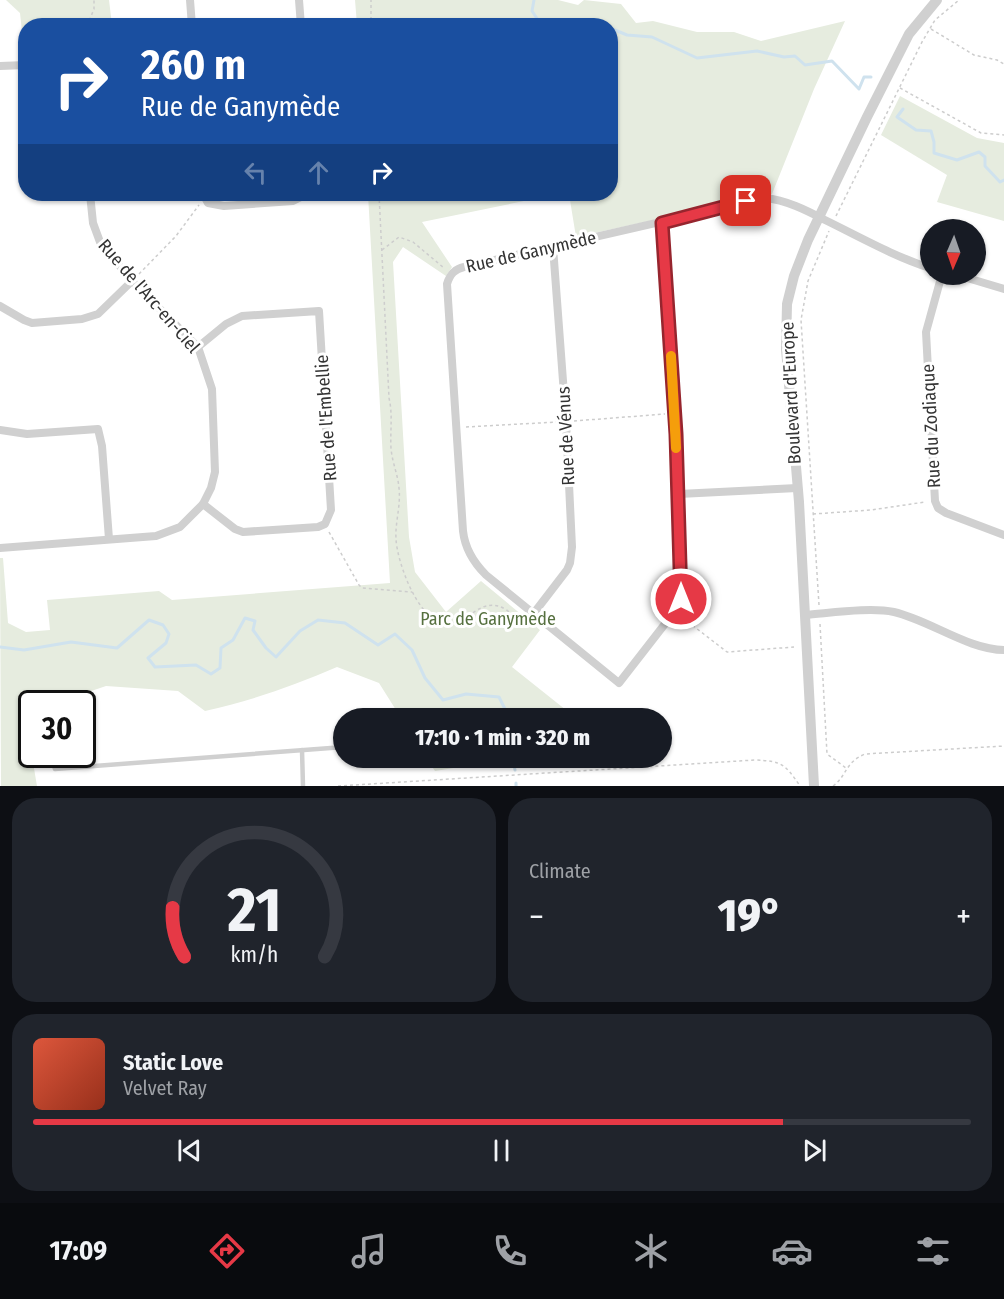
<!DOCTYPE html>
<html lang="en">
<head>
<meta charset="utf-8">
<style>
  :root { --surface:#171b24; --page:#20242c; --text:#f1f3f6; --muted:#9ea1a6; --line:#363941; --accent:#e63946 }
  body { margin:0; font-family:"Fira Sans Condensed",sans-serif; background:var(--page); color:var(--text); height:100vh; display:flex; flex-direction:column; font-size:22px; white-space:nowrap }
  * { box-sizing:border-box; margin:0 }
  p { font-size:20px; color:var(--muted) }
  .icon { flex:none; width:33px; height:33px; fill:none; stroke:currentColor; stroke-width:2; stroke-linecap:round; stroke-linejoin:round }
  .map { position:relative; height:786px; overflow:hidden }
  .sheet { display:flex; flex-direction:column; gap:12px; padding:12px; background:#0d0f14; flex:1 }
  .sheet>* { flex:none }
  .top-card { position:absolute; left:18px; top:18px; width:600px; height:183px; border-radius:24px; box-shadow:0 2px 4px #0004; background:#1a4fa0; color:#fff; overflow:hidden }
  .needle { width:39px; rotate:182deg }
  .fabs { position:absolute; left:920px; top:219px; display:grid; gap:12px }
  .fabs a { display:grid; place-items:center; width:66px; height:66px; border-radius:50%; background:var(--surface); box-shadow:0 2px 4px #0004; font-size:30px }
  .speed { position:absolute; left:18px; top:690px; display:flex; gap:12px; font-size:30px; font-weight:700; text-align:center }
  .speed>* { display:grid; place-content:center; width:78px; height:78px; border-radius:50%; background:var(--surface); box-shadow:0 2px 4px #0004; line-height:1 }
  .speed .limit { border:3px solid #111; border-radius:9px; background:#fff; color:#111 }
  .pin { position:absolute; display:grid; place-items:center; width:51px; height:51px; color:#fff; margin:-26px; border-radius:12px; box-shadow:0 3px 9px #0006 }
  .me { position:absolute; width:66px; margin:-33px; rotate:0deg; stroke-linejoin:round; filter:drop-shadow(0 0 4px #0008) }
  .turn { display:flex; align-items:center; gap:21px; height:126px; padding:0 24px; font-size:27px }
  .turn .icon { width:78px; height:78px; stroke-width:2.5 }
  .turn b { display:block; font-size:42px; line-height:51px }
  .lanes { display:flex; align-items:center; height:57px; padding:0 24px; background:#0003; justify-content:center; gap:30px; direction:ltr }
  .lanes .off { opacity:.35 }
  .big { font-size:45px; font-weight:800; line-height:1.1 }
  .sheet .widget { flex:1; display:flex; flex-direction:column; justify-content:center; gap:9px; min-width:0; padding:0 21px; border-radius:24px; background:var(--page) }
  .sheet .dial { align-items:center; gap:0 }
  .dial svg { height:156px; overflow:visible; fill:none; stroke:var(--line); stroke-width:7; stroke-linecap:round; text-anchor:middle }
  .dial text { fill:var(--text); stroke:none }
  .song { display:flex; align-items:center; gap:18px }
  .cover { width:72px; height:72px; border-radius:9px; background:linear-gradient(135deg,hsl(10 70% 55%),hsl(10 70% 35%)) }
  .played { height:6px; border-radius:3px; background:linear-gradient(90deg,var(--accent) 80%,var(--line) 80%) }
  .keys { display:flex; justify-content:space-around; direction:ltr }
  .heat { display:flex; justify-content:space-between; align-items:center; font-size:33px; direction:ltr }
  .sheet .tiles { flex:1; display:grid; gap:12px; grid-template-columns:1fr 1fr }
  .widget:last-child { grid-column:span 2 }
  .trip { position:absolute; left:333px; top:708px; width:339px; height:60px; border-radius:30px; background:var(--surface); box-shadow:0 2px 4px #0004; font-weight:800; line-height:60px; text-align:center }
  .menu { display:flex; height:96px; justify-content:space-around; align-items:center; background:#090b0e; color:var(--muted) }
  .menu .icon { width:42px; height:42px }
  .menu .selected { color:var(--accent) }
  .menu b { font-size:27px; color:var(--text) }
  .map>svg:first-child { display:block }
  .green { fill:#e6ecdf }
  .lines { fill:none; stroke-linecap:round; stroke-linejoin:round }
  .stream { stroke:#cfe2ee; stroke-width:3 }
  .path { stroke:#cdcdcd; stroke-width:1.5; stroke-dasharray:3 3; stroke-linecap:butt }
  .service { stroke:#d0d0d0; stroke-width:4.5 }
  .minor { stroke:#d0d0d0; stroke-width:8 }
  .tertiary { stroke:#d0d0d0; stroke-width:10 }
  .route-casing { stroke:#96252e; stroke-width:15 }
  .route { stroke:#e63946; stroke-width:10 }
  .slow { stroke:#f59e0b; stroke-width:10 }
  .labels { text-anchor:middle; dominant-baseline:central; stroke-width:6; stroke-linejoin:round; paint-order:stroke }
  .street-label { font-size:18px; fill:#333; stroke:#fff }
  .park-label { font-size:18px; fill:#56703f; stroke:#fff }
</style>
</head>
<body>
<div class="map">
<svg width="1004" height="786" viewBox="0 0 1004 786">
  <rect width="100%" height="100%" fill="#fff"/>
  <g class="green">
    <path d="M6,0H109L112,25L26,26L25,59L20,13Z"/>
    <path d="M355,0H558L578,5L584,0L621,4L636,23L653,21L697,32H734L761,41L845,21L814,89L772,194L576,237L569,194H610V26L357,25Z"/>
    <path d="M900,96L977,138L1004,143V221L937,202L947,175L881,135Z"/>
    <path d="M368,194H558L422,222L452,267L446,276L403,247L393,262L409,537L415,572L446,612L481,581L540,630L512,667L576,718H401L379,683L337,667C293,686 251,701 205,711L178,691L106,686L56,703L32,704L31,712L25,715L37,786H1L0,558H3L8,623L26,632L50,630L47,600L159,591L172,600L390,583Z"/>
    <path d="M426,758H579L496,761L435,771Z"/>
  </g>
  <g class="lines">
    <g class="stream">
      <path d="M534,0L532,11L542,26"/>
      <path d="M578,26L582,21L603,26"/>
      <path d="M610,28L627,35L652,37L697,58L757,51L784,57L795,56L805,65L832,61L859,89L864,77H871"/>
      <path d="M903,109L897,117L916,130L931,131L934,142V153L957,160L979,152L985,157V166L1000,182L1004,180"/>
      <path d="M0,647L24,650L71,642L117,648L149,620L163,625L169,634L166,643L148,658L155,667L196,665L211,674L220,668L221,648L233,640L245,618L255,621L253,630L266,648L276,657L300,631L318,620L345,623L378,645L395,634L412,650L425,678L443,700L466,694L499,697L506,711L501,718"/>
      <path d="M513,758L515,770"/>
      <path d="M516,783V786"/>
    </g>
    <g class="path">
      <path d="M87,26L94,9V0"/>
      <path d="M371,26V0"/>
      <path d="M931,29L974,55L997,60L1004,64"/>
      <path d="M900,88L981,133L1004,135"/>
      <path d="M379,194L389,398C393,415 390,431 391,448C392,462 398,475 399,488C401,506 395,522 396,539C397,561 416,614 439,621C446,624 454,622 462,622C474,611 488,599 505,609C511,613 514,617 522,618"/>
      <path d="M836,216L922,42L935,20L959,0"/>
      <path d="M382,250L399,237L413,242L444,268"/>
      <path d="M139,274L176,236L199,205"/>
      <path d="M574,421L665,414"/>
      <path d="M466,427L557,422"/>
      <path d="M813,514L871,510L925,502"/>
      <path d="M329,532L359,585L362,588L412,592"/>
      <path d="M819,605L801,320L808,281L829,231"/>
      <path d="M683,618L727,652L794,647"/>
      <path d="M820,624L827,754L846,768"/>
      <path d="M338,786L755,760C782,761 785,764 800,786"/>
      <path d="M833,786C847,776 845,762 865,754L1004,746"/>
    </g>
    <g class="service">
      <path d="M302,750L303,786"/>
      <path d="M50,754L55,769L344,747"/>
    </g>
    <g class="minor">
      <path d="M190,0L192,26"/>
      <path d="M299,0L301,26"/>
      <path d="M0,66L26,65"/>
      <path d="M203,194L208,203L224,206L293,201L307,194"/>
      <path d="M661,223L675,414L681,599L675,611L619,683L486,575C474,563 465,549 463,531L447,284C450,274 455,269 464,267L765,198C786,200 806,210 825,220C860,237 893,256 930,268"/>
      <path d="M942,274L926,332L935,501L938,508L946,513L1004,535"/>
      <path d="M954,274L1004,289"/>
      <path d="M0,306L24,320L32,323L82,319L98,314L132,281"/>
      <path d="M198,347L226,324L242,316L319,311L331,510L325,524L318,527L243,532L235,529L203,504"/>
      <path d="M0,430L27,434L98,429L102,446L109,539"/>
      <path d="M679,494L797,488"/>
      <path d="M0,548L156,536L180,527L203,504L211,488L215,472L212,389L198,347L132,281L100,242L93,223L90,194"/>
      <path d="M534,613L567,570L570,563L572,547L566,421L553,247"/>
      <path d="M805,615C831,613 870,607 894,612C929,620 969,650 1004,650"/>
    </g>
    <path class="tertiary" d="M814,786L799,502L786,349L787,304L794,276L808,240L867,117L909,34L937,0"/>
  </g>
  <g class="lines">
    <defs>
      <path id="route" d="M681,599L676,434L662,223L746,201"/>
    </defs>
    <use href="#route" class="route-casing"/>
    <use href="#route" class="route"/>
    <path class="slow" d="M671,356L676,448"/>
  </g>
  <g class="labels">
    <g class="street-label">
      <text transform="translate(531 252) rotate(-13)">Rue de Ganymède</text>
      <text transform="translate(149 296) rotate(49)">Rue de l'Arc-en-Ciel</text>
      <text transform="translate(791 393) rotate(-93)">Boulevard d'Europe</text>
      <text transform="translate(326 418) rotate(-94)">Rue de l'Embellie</text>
      <text transform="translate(931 426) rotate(-93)">Rue du Zodiaque</text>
      <text transform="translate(566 436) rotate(-93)">Rue de Vénus</text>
    </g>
    <g class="park-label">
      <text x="488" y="619">Parc de Ganymède</text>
    </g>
  </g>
</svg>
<div class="fabs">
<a><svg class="needle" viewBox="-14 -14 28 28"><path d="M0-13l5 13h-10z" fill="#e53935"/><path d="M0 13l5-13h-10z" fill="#9ea1a6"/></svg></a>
</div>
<div class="speed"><div class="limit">30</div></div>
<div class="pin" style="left:746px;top:201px;background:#d93025"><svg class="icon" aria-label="arrive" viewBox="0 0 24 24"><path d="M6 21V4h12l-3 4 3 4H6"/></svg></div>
<svg class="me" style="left:681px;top:599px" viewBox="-20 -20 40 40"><circle r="17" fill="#e63946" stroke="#fff" stroke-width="3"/><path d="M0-11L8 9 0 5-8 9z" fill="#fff"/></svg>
<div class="trip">17:10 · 1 min · 320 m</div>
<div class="top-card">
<div class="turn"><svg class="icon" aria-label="right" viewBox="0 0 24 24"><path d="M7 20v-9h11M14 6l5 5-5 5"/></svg><div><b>260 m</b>Rue de Ganymède</div></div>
<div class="lanes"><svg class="icon off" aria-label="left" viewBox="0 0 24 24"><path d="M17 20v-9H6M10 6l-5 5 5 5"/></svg><svg class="icon off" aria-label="ahead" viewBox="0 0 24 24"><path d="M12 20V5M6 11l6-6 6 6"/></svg><svg class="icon" aria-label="right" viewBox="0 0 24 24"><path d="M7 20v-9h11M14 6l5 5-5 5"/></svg></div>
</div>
</div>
<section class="sheet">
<div class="tiles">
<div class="widget dial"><svg viewBox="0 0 100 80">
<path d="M14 69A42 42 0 1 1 86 69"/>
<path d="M14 69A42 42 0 0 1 8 44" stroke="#e63946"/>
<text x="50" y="56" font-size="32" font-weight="700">21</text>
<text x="50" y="72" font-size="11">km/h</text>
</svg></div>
<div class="widget"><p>Climate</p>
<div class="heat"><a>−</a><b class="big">19°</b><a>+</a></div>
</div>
<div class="widget">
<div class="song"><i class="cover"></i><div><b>Static Love</b><p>Velvet Ray</p></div></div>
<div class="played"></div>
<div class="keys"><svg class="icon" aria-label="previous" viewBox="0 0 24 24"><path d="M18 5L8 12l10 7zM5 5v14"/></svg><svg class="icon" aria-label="pause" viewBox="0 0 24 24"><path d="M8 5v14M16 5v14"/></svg><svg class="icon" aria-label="next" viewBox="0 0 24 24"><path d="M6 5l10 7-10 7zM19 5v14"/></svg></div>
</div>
</div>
</section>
<nav class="menu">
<b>17:09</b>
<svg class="icon selected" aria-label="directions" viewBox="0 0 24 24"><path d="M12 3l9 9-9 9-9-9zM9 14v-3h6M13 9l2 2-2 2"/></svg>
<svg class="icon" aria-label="music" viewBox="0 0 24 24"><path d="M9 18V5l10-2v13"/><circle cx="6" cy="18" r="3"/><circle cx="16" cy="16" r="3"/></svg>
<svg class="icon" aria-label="phone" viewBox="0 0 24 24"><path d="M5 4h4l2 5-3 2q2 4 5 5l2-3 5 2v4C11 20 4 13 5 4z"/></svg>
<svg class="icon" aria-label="climate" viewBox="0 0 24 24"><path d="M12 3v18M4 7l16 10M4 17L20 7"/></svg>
<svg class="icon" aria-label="car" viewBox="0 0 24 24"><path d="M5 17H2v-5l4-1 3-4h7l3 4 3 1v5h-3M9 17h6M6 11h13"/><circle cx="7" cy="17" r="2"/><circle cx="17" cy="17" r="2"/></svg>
<svg class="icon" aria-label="filters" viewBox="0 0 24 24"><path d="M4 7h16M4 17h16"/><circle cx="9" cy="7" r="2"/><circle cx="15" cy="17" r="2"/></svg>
</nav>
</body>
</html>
